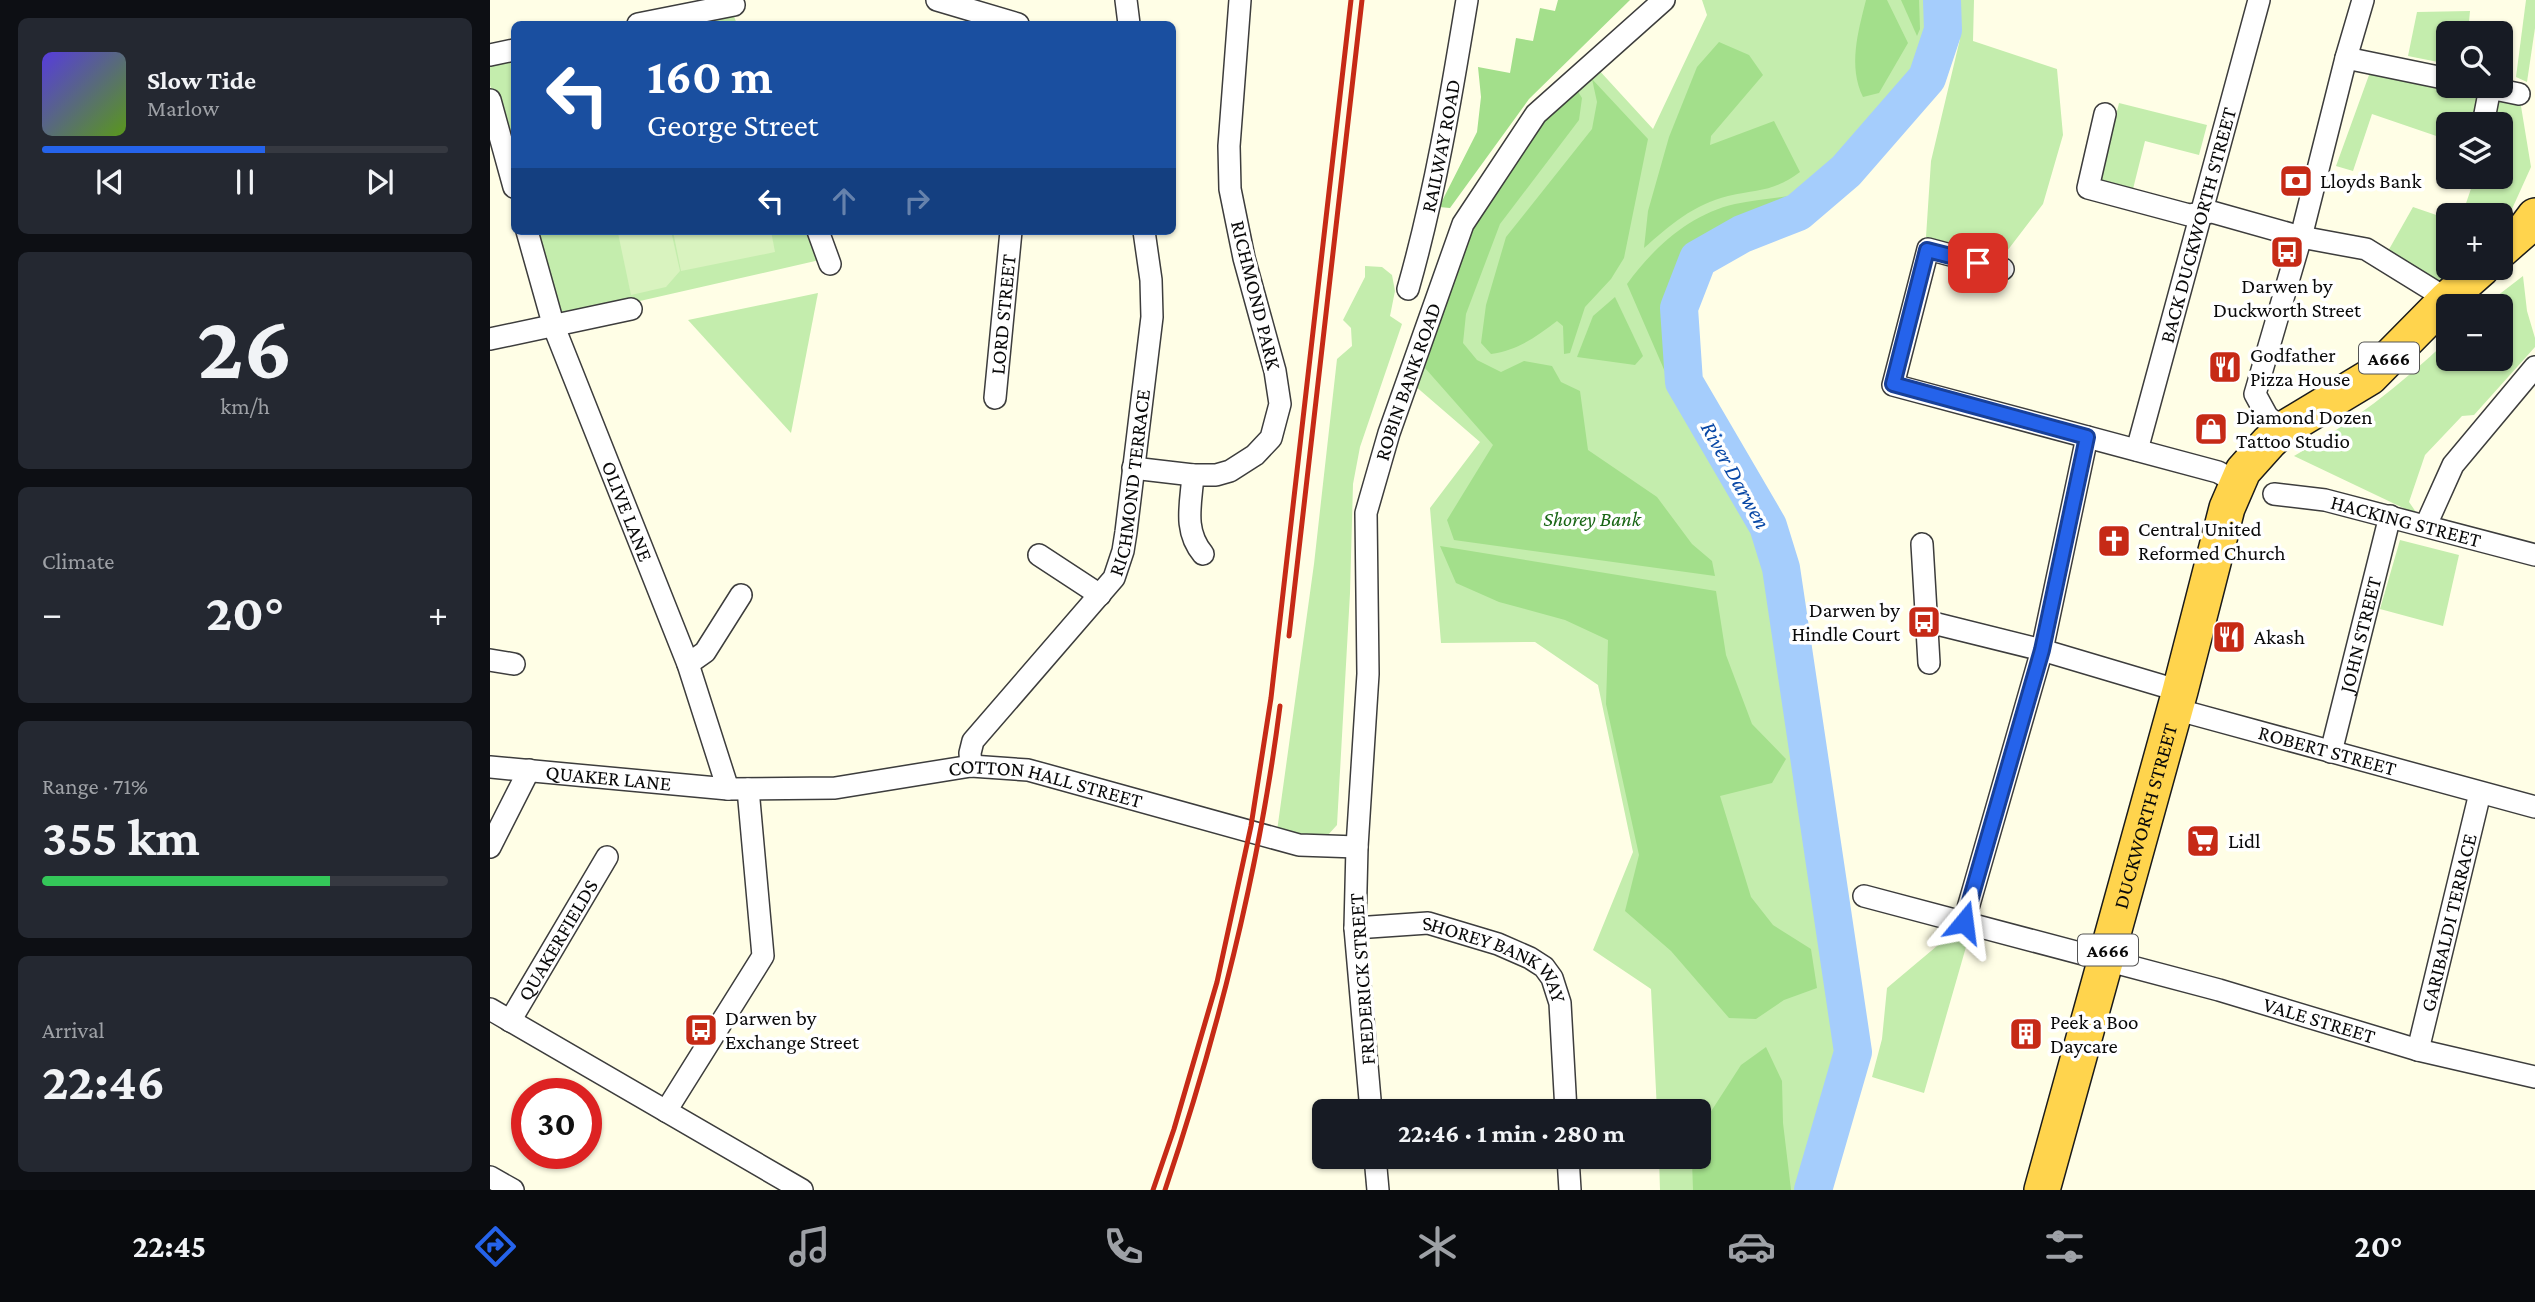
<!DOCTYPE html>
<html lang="en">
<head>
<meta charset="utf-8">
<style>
  :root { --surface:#171b24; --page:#242831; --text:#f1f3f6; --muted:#9ea1a6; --line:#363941; --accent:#2563eb }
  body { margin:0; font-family:"Crimson Pro",serif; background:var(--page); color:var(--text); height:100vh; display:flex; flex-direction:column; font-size:26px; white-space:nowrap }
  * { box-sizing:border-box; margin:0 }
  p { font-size:23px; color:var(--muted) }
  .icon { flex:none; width:38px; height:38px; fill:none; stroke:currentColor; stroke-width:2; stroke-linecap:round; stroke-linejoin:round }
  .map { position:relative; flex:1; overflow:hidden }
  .drawer { display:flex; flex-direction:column; gap:18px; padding:18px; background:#0d0f14; width:490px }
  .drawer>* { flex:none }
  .banner { position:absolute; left:21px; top:21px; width:665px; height:214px; border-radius:10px; box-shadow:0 2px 5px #0004; background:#1a4fa0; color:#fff; overflow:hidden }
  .fabs { position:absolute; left:1946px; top:21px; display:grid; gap:14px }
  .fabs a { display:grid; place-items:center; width:77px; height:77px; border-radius:10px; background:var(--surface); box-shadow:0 2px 5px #0004; font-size:35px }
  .speed { position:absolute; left:21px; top:1078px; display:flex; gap:14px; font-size:35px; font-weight:700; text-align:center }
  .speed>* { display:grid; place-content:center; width:91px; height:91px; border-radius:50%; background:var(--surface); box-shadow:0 2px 5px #0004; line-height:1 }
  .speed .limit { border:10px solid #d22; background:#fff; color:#111 }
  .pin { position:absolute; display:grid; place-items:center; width:60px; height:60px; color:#fff; margin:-30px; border-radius:14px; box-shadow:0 4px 10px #0006 }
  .me { position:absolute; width:77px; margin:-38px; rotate:16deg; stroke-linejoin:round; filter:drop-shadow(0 0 5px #0008) }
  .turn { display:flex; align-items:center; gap:24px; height:147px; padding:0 21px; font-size:32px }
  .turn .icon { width:91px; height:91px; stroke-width:2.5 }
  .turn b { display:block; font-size:49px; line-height:60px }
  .lanes { display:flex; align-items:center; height:66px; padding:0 21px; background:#0003; justify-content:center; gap:35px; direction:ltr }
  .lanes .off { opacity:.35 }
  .big { font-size:52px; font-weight:700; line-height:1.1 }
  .drawer .card { flex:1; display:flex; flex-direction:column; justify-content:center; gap:10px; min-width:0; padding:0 24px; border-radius:10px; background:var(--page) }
  .drawer .dial { align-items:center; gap:0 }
  .dial b { font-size:91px; line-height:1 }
  .song { display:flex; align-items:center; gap:21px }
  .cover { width:84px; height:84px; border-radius:10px; background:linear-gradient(135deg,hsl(250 70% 55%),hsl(90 70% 35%)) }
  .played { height:7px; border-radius:4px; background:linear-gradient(90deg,var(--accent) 55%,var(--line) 55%) }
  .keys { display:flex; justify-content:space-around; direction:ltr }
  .heat { display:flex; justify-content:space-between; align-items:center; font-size:38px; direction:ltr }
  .charge { height:10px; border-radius:5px; background:linear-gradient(90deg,#34c759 71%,var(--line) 0) }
  .trip { position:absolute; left:822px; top:1099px; width:399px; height:70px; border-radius:10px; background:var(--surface); box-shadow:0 2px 5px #0004; font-weight:700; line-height:70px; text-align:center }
  .tab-bar { display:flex; height:112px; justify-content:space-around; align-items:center; background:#090b0e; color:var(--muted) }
  .tab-bar .icon { width:49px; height:49px }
  .tab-bar .current { color:var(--accent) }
  .tab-bar b { font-size:32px; color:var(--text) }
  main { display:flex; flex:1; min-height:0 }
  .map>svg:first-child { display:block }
  .green { fill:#c4edad }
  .forest { fill:#a3df8b }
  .pitch { fill:#d9f3bf }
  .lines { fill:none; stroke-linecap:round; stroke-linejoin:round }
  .river { stroke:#a5cdfc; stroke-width:38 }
  .minor-casing { stroke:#3d3d3d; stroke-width:24 }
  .trunk-casing { stroke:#1b1b1b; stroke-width:38 }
  .minor { stroke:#fff; stroke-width:21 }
  .trunk { stroke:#ffd44d; stroke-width:35 }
  .rail { stroke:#c62a16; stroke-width:5 }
  .route-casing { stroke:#184099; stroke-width:18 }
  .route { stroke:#2563eb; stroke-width:12 }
  .labels { text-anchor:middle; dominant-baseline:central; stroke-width:7; stroke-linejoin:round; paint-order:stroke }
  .shield { fill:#fff; stroke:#545454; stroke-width:2 }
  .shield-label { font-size:19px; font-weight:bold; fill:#0a0a0a }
  .street-label { font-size:21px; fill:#0a0a0a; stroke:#fff }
  .poi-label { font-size:21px; fill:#0a0a0a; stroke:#fff; text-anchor:start }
  .park-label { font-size:21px; font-style:italic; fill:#196615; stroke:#fff }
  .water-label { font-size:23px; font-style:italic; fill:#0948a6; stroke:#fff }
</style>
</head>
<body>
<main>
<section class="drawer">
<div class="card">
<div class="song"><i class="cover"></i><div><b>Slow Tide</b><p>Marlow</p></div></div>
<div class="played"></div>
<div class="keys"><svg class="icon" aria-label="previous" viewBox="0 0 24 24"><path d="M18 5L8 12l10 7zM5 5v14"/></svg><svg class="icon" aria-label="pause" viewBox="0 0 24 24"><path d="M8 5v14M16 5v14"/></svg><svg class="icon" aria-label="next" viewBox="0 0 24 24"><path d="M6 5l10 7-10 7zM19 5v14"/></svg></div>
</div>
<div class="card dial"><b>26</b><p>km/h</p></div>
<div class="card"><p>Climate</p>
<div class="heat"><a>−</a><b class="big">20°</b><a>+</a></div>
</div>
<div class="card"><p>Range · 71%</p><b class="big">355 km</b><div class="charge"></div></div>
<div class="card"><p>Arrival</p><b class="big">22:46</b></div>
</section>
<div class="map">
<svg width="2045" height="1190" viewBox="0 0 2045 1190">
  <rect width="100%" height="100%" fill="#fffee6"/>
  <g class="green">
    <path d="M1212,0H1484L1483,41L1567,69L1573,135L1553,204L1514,255L1436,237L1441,161L1470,39L1440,34L1436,56L1407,96L1328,185L1202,256L1184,306L1187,381L1225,457L1271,534L1286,609L1358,1049L1317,1190H1170L1169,1157H1209V1111H1167L1161,989L1103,950L1143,852L1108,685L1045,642L951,643L940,508L990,442L924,385L976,225L1052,116L1107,68L1163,129L1217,15Z"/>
    <path d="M2036,0H2045V28L2037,82L2026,77Z"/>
    <path d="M241,9L247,24H164Z"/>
    <path d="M1980,11L1978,33H1958V64L1918,56L1927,12Z"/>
    <path d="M24,53V170L0,85V58Z"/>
    <path d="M1883,64L1958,86H1990L2029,94L2041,167L2017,220L2011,227V215H1972L1985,177H2011V124H1958V140L1882,114L1863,171L1846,166Z"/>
    <path d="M1629,103L1717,125L1709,155L1655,141L1643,189L1610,181Z"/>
    <path d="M1923,207L1958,219V268H1972L1943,290L1893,260Z"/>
    <path d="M42,231H323L334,259L141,303L68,322Z"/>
    <path d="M875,266L892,267L902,275L905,291L900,316L912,324L870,447L863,484L860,593L847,825L837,836L820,837L787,831L824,564L847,359L862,346L861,328L853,320L875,277Z"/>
    <path d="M2033,276L2037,311L2045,338V347L1984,415L1972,416L1935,455L1919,502L1928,515L1804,456C1860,424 1911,385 1958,340V359H2011V306H1994Z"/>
    <path d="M328,293L301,433L198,320Z"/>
    <path d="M1910,540L1969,555L1953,626L1890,609Z"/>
    <path d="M1466,930L1476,947L1434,1093L1382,1077L1392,1039L1397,988Z"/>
  </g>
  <g class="forest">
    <path d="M1068,0H1140L1039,99L960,208L949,207L987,132L991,97L988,67L1020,73L1026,38L1043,41L1050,8L1065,11Z"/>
    <path d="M1376,0H1397L1418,43L1389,93L1373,97C1358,66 1368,32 1376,0Z"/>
    <path d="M1411,0H1429L1430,29L1427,36Z"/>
    <path d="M1229,42L1259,55L1273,75L1221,136L1220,145L1284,121L1310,172C1283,192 1269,189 1238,196C1204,204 1179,226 1154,248L1158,211L1179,137L1207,67Z"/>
    <path d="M1102,79L1158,139L1134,258L1121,279L1095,307L1080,353L1074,354L1073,326L1067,321C1046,337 1028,350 1001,354L991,343L996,305L1016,237L1102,129L1107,102Z"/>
    <path d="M1087,90L1092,98L1089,120L1010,224L976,314L973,343L987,360L1011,372L1034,361L1062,366L1071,382L1090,391L1098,450L1167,497L1202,544L1222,561L1225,576L964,540L957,520L1003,445L935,368L980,228L1054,122Z"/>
    <path d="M1321,193L1297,209L1219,237L1193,265L1179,314V381L1137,284C1163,248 1200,214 1245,204C1269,199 1296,197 1321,193Z"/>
    <path d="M1125,297L1153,356L1145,365L1087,357L1103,316Z"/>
    <path d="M950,546L1226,591L1236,655L1262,724L1296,759L1282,783L1230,796L1261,897L1283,925L1321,949L1327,988L1294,1000L1266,1019L1239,1018L1181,951L1135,911L1149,855L1116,704L1118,640L1075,620L1009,602L966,583Z"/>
    <path d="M1276,1047L1292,1081L1293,1123L1301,1190H1203L1202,1161L1203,1157H1209V1130L1251,1065Z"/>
  </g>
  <g class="pitch">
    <path d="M138,231H181L190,271L176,287L141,295L128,233Z"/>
    <path d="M183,231H281L285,252L191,271Z"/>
  </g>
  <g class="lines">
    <path class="river" d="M1323,1190L1363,1052L1291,568L1278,526L1194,382L1189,308L1208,259L1252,234L1308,212L1356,171L1437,78L1453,30L1452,0"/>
    <defs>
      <g id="minor">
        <path d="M447,0L528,24"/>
        <path d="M636,0L639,24"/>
        <path d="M148,24L244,5"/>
        <path d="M0,55L24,50"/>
        <path d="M1856,58L1958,79"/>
        <path d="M1990,86L2029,94"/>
        <path d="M0,100L24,187"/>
        <path d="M1615,114L1598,188L1699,215L1722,212L1811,237L1876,249L1957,299"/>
        <path d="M1994,119L2000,88"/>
        <path id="s1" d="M37,231L64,327L198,664L238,789"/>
        <path d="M328,231L340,264"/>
        <path d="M1513,269L1438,249L1403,385L1728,472L1746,482"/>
        <path id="s2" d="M918,289C945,194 961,97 977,0"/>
        <path d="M0,339L141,309"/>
        <path id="s3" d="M505,398L521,231"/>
        <path d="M1792,430L1777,416L1765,394L1811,237L1856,58L1873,0"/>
        <path id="s4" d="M1647,450L1769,0"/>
        <path d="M643,468L703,475H726L740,471L765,455L781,438L790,404L785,371L754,258L740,189L739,146L750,0"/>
        <path d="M703,475C701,504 693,530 713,554"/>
        <path id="s5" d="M1784,494L1835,500L2045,555"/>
        <path d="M1936,525L1963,465L2045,367"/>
        <path d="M1432,544L1439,663"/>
        <path d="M549,555L610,595"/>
        <path d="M1435,621L1552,650L1690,691"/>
        <path d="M0,660L24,664"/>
        <path d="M198,664L215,652L251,595"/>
        <path id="s6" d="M1685,709L2045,807"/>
        <path id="s7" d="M1841,752L1900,516"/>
        <path id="s8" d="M481,766L480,753L483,741L624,578L633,551L636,532L662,317L661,280L654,231"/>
        <path id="s9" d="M0,767L238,789L345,788L481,766L538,770L809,845L867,847"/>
        <path d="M0,847L39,770"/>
        <path id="s10" d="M1374,896L1729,990L1928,1050L2045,1077"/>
        <path d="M1474,922L1552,650L1597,437"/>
        <path id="s11" d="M865,928L938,923L1008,944L1040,958L1054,967L1062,978L1070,1003L1076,1111"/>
        <path d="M0,1009L312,1190"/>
        <path id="s12" d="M20,1021L117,857"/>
        <path id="s13" d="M1928,1050L1990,793"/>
        <path d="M176,1111L273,956L258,789"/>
        <path id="s14" d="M881,1111L865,928L867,847L878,674L876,513L899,433L973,224L1046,114L1174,0"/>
        <path d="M885,1157L888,1190"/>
        <path d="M1078,1157L1080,1190"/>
        <path d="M0,1177L23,1190"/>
      </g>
      <g id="trunk">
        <path d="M2011,250L2036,228L2045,216"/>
        <path id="s15" d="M1552,1190L1690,691L1737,508L1753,471L1779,442L1792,430L1880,377L1957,299L1992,268"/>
      </g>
    </defs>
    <use href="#minor" class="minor-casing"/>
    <use href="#trunk" class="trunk-casing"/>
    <use href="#minor" class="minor"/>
    <use href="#trunk" class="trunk"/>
    <g class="rail">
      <path d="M799,636L872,0"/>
      <path d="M663,1190L684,1129L727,982L761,826L781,698L861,0"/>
      <path d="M675,1190C728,1033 769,871 790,706"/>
    </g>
  </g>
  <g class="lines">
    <defs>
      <path id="route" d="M1474,922L1552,650L1597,437L1403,384L1437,250L1488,263"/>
    </defs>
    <use href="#route" class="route-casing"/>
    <use href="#route" class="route"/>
  </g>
  <defs>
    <symbol id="bank-square" viewBox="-11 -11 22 22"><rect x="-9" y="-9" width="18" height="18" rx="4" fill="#c62a16" stroke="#fff"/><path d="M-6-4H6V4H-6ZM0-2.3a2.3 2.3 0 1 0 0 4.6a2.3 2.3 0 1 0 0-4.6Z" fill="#fff"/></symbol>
    <symbol id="bus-square" viewBox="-11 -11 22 22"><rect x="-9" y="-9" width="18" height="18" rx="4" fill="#c62a16" stroke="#fff"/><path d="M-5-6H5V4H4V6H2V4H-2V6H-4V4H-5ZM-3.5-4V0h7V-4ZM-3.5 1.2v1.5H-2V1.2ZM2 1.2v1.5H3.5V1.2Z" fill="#fff"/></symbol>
    <symbol id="restaurant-square" viewBox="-11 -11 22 22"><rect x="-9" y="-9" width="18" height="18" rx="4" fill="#c62a16" stroke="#fff"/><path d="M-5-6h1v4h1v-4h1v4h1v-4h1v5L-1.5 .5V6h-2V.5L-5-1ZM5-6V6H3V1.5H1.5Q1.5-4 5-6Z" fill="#fff"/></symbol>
    <symbol id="shop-square" viewBox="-11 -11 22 22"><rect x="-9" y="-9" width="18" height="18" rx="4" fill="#c62a16" stroke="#fff"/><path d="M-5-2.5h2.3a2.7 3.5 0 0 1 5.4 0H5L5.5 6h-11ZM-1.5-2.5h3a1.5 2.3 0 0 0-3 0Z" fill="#fff"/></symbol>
    <symbol id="church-square" viewBox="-11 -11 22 22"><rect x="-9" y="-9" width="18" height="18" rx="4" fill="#c62a16" stroke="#fff"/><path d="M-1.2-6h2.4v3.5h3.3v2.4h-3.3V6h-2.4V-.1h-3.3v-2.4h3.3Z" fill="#fff"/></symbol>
    <symbol id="supermarket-square" viewBox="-11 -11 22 22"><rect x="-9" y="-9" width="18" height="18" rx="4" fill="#c62a16" stroke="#fff"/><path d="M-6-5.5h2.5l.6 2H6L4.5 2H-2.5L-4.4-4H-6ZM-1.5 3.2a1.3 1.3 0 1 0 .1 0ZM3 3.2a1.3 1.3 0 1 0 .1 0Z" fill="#fff"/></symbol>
    <symbol id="building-square" viewBox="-11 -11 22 22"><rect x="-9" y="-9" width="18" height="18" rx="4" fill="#c62a16" stroke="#fff"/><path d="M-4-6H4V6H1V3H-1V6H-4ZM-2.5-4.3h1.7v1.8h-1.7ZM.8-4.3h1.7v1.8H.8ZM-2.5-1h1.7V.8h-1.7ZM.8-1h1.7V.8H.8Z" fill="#fff"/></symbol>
  </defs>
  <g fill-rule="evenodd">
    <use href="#bank-square" x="1787" y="162" width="38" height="38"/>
    <use href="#bus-square" x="1778" y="233" width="38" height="38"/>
    <use href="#restaurant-square" x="1716" y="348" width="38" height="38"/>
    <use href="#shop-square" x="1702" y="410" width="38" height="38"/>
    <use href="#church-square" x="1605" y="522" width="38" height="38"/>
    <use href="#bus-square" x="1415" y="603" width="38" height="38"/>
    <use href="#restaurant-square" x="1720" y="618" width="38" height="38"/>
    <use href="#supermarket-square" x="1694" y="822" width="38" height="38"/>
    <use href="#bus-square" x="192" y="1011" width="38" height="38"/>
    <use href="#building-square" x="1517" y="1015" width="38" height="38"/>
  </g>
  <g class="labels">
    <g class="shield">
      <rect x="1869" y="342.5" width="60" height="31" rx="5"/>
      <rect x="1588" y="934.5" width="60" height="31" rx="5"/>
    </g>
    <g class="shield-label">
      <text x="1899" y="358">A666</text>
      <text x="1618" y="950">A666</text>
    </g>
    <g class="street-label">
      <text stroke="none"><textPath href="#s2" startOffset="147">RAILWAY ROAD</textPath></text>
      <text stroke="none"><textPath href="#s4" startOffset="233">BACK DUCKWORTH STREET</textPath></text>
      <text transform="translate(766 295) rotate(76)">RICHMOND PARK</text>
      <text stroke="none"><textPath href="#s3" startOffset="84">LORD STREET</textPath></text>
      <text stroke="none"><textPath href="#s14" startOffset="737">ROBIN BANK ROAD</textPath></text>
      <text stroke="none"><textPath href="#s8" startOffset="338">RICHMOND TERRACE</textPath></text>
      <text stroke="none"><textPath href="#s1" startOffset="298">OLIVE LANE</textPath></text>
      <text stroke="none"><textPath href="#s5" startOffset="135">HACKING STREET</textPath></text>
      <text stroke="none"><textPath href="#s7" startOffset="121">JOHN STREET</textPath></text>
      <text stroke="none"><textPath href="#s6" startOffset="158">ROBERT STREET</textPath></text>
      <text stroke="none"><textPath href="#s9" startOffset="119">QUAKER LANE</textPath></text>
      <text stroke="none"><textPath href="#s9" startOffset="560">COTTON HALL STREET</textPath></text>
      <text stroke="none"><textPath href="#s15" startOffset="388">DUCKWORTH STREET</textPath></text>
      <text stroke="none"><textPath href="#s13" startOffset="131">GARIBALDI TERRACE</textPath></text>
      <text stroke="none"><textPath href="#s12" startOffset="94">QUAKERFIELDS</textPath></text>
      <text stroke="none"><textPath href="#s11" startOffset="152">SHOREY BANK WAY</textPath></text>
      <text transform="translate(872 979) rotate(-94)">FREDERICK STREET</text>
      <text stroke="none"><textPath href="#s10" startOffset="472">VALE STREET</textPath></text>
    </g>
    <g class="poi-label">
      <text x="1830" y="181">Lloyds Bank</text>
      <text x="1797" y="286" text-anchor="middle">Darwen by<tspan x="1797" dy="24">Duckworth Street</tspan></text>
      <text x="1760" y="355">Godfather<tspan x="1760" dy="24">Pizza House</tspan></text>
      <text x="1746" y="417">Diamond Dozen<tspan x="1746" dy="24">Tattoo Studio</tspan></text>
      <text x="1648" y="529">Central United<tspan x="1648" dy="24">Reformed Church</tspan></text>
      <text x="1410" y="610" text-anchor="end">Darwen by<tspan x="1410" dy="24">Hindle Court</tspan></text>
      <text x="1764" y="637">Akash</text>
      <text x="1738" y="841">Lidl</text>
      <text x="235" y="1018">Darwen by<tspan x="235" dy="24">Exchange Street</tspan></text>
      <text x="1560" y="1022">Peek a Boo<tspan x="1560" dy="24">Daycare</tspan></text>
    </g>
    <g class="park-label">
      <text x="1102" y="519">Shorey Bank</text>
    </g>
    <g class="water-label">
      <text transform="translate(1246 475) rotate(61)">River Darwen</text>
    </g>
  </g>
</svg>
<div class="fabs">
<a><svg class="icon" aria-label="search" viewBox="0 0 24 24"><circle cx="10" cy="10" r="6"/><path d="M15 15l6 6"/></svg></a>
<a><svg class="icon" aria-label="layers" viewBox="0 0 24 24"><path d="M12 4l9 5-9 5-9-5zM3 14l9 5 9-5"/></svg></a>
<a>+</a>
<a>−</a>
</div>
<div class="speed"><div class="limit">30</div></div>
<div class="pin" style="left:1488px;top:263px;background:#d93025"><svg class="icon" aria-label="arrive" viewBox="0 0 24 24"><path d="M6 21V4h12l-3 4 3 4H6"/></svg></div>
<svg class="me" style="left:1474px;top:922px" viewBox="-20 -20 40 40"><path d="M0-17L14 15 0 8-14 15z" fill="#2563eb" stroke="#fff" stroke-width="4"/></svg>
<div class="trip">22:46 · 1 min · 280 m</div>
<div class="banner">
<div class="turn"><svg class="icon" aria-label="left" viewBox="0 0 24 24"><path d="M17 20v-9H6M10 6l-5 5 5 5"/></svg><div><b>160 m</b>George Street</div></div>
<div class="lanes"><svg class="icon" aria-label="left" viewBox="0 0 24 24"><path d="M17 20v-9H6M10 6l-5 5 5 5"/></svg><svg class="icon off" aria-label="ahead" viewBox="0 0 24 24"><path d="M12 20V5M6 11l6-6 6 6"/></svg><svg class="icon off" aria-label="right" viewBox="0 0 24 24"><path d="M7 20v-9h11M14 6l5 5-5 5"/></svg></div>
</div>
</div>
</main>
<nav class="tab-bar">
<b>22:45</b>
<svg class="icon current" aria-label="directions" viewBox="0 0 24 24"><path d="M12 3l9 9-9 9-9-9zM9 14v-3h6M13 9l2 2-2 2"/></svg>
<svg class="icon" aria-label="music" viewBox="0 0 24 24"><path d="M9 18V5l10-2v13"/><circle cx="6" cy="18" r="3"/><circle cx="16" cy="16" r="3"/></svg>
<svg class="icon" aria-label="phone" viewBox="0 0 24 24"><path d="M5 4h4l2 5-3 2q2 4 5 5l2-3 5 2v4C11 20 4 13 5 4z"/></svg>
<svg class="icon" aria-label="climate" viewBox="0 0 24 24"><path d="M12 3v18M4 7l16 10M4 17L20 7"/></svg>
<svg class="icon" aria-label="car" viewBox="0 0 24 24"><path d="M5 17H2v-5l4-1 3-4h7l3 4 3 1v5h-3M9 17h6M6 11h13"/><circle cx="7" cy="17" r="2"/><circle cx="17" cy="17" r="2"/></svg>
<svg class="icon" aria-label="filters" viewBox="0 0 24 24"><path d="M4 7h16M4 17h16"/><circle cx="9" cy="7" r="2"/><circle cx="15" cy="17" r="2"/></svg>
<b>20°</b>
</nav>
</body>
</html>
